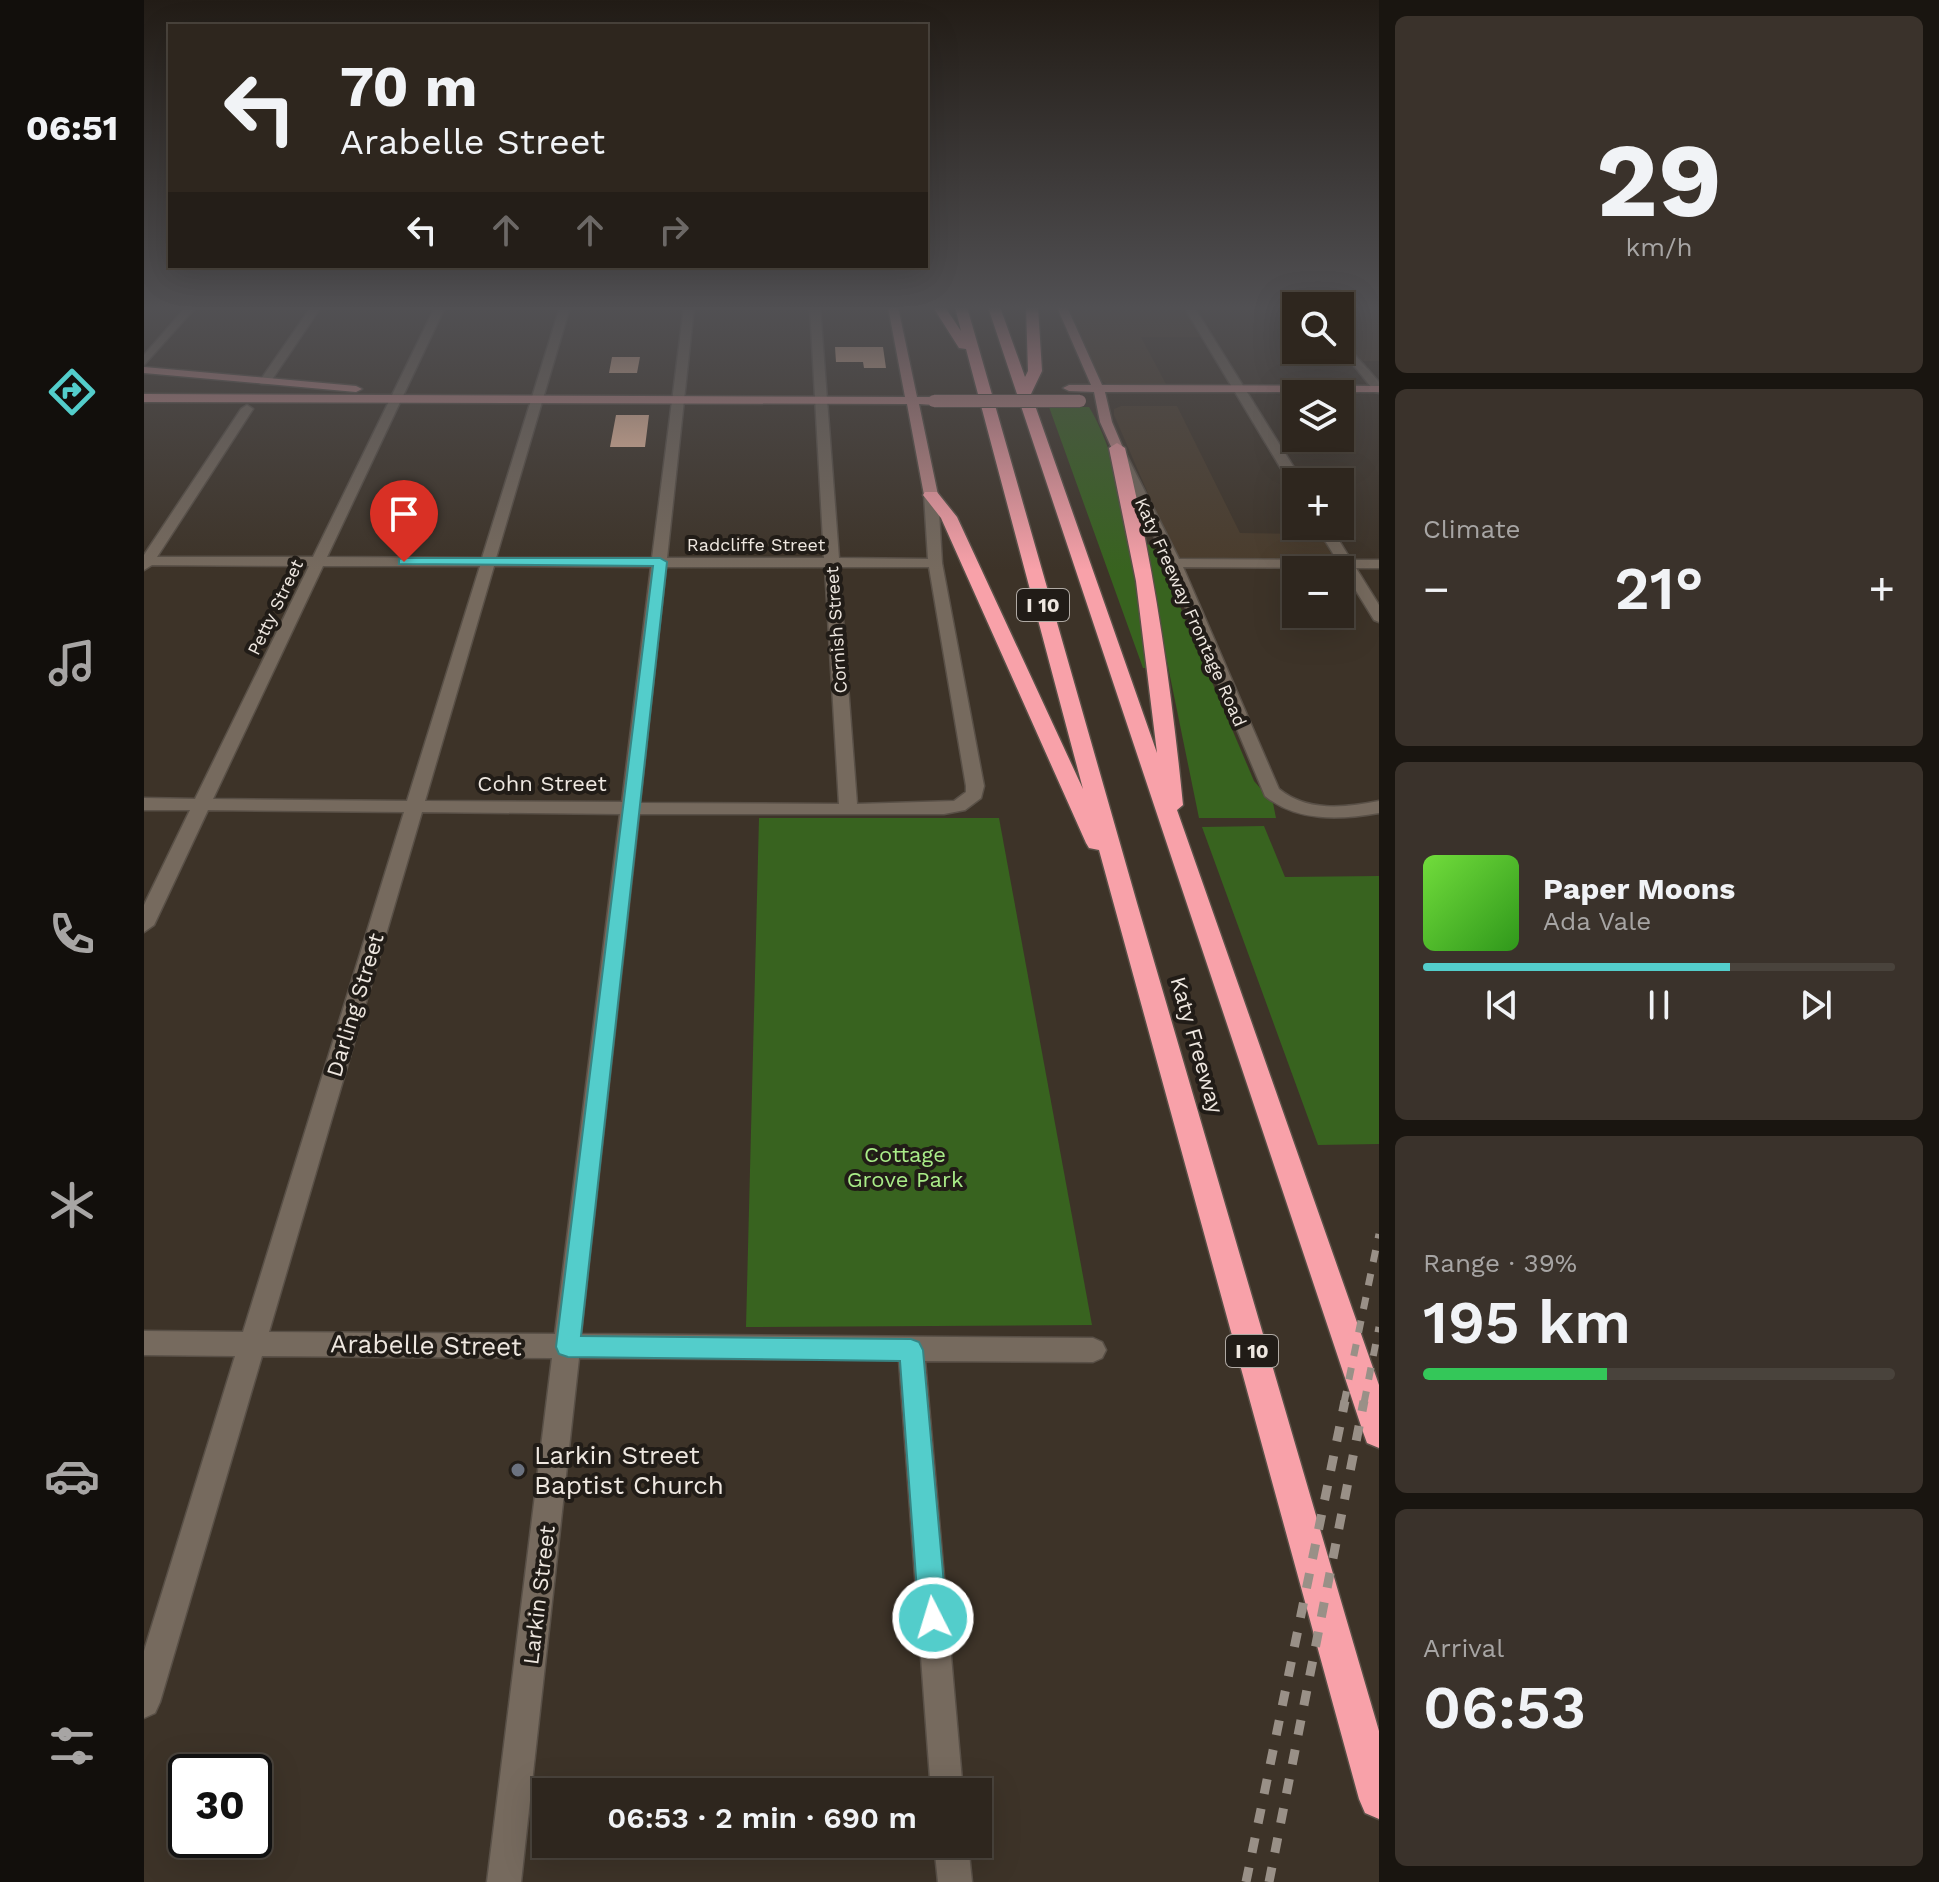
<!DOCTYPE html>
<html lang="en">
<head>
<meta charset="utf-8">
<style>
  :root { --surface:#2e261e; --page:#3a322b; --text:#f1f3f6; --muted:#a7a5a4; --line:#49433c; --accent:#53cdcb }
  body { margin:0; font-family:"Work Sans",sans-serif; background:var(--page); color:var(--text); height:100vh; display:flex; flex-direction:column; font-size:30px; white-space:nowrap }
  * { box-sizing:border-box; margin:0 }
  p { font-size:26px; color:var(--muted) }
  .icon { flex:none; width:44px; height:44px; fill:none; stroke:currentColor; stroke-width:2; stroke-linecap:round; stroke-linejoin:round }
  .map { position:relative; flex:1; overflow:hidden }
  .details { display:flex; flex-direction:column; gap:16px; padding:16px; background:#191510; width:560px }
  .details>* { flex:none }
  .guide { position:absolute; left:24px; top:24px; width:760px; height:244px; border-radius:0px; box-shadow:0 8px 32px #0002,0 0 0 2px var(--line); background:#2e261e; color:var(--text); overflow:hidden }
  .tools { position:absolute; left:1138px; top:292px; display:grid; gap:16px }
  .tools a { display:grid; place-items:center; width:72px; height:72px; border-radius:0px; background:var(--surface); box-shadow:0 8px 32px #0002,0 0 0 2px var(--line); font-size:40px }
  .speed { position:absolute; left:24px; top:1754px; display:flex; gap:16px; font-size:40px; font-weight:700; text-align:center }
  .speed>* { display:grid; place-content:center; width:104px; height:104px; border-radius:50%; background:var(--surface); box-shadow:0 8px 32px #0002,0 0 0 2px var(--line); line-height:1 }
  .speed .limit { border:4px solid #111; border-radius:12px; background:#fff; color:#111 }
  .pin { position:absolute; display:grid; place-items:center; width:68px; height:68px; color:#fff; margin:-82px -34px; border-radius:50% 50% 50% 0; rotate:-45deg; box-shadow:0 0 8px #0007 }
  .pin .icon { rotate:45deg }
  .me { position:absolute; width:88px; margin:-44px; rotate:355deg; stroke-linejoin:round; filter:drop-shadow(0 0 6px #0008) }
  .turn { display:flex; align-items:center; gap:28px; height:168px; padding:0 40px; font-size:36px }
  .turn .icon { width:104px; height:104px; stroke-width:2.5 }
  .turn b { display:block; font-size:56px; line-height:68px }
  .lanes { display:flex; align-items:center; height:76px; padding:0 40px; background:#0003; justify-content:center; gap:40px; direction:ltr }
  .lanes .off { opacity:.35 }
  .big { font-size:60px; font-weight:600; line-height:1.1 }
  .details .tile { flex:1; display:flex; flex-direction:column; justify-content:center; gap:12px; min-width:0; padding:0 28px; border-radius:12px; background:var(--page) }
  .details .dial { align-items:center; gap:0 }
  .dial b { font-size:104px; line-height:1 }
  .song { display:flex; align-items:center; gap:24px }
  .cover { width:96px; height:96px; border-radius:12px; background:linear-gradient(135deg,hsl(100 70% 55%),hsl(110 70% 35%)) }
  .played { height:8px; border-radius:4px; background:linear-gradient(90deg,var(--accent) 65%,var(--line) 65%) }
  .keys { display:flex; justify-content:space-around; direction:ltr }
  .heat { display:flex; justify-content:space-between; align-items:center; font-size:44px; direction:ltr }
  .charge { height:12px; border-radius:6px; background:linear-gradient(90deg,#34c759 39%,var(--line) 0) }
  .trip { position:absolute; left:388px; top:1778px; width:460px; height:80px; border-radius:0px; background:var(--surface); box-shadow:0 8px 32px #0002,0 0 0 2px var(--line); font-weight:600; line-height:80px; text-align:center }
  main { display:flex; flex:1; min-height:0 }
  .tab-bar { display:flex; flex-direction:column; width:144px; justify-content:space-around; align-items:center; background:#120f0c; color:var(--muted) }
  .tab-bar .icon { width:56px; height:56px }
  .tab-bar .selected { color:var(--accent) }
  .tab-bar b { font-size:36px; color:var(--text) }
  .map>svg:first-child { display:block }
  .built { fill:#4a3c2c }
  .green { fill:#38631f }
  .building { fill:#fdcaac }
  .lines { fill:none; stroke-linecap:round; stroke-linejoin:round }
  .minor-casing { stroke:#595047; stroke-width:3 }
  .major-casing { stroke:#595047; stroke-width:3 }
  .highway-casing { stroke:#595047; stroke-width:3 }
  .minor { fill:#766a5e; fill-rule:evenodd }
  .major { fill:#c48b8b; fill-rule:evenodd }
  .highway { fill:#f8a1a9; fill-rule:evenodd }
  .rail-far1 { stroke:#999087; stroke-width:7; stroke-dasharray:12 12; stroke-linecap:butt }
  .rail { stroke:#999087; stroke-width:9; stroke-dasharray:15 15; stroke-linecap:butt }
  .major-bridge-casing { stroke:#595047; stroke-width:14; stroke-linecap:butt }
  .major-bridge { stroke:#c48b8b; stroke-width:12 }
  .route { fill:#53cdcb; stroke:#368584; stroke-width:2 }
  .worship-dot { fill:#6b7280; stroke:#211c17; stroke-width:3 }
  .labels { text-anchor:middle; dominant-baseline:central; stroke-width:8; stroke-linejoin:round; paint-order:stroke }
  .far-street-label { font-size:18px; fill:#eee7e0; stroke:#211c17 }
  .shield { fill:#211c17; stroke:#b0aaa4; stroke-width:2 }
  .shield-label { font-size:20px; font-weight:bold; fill:#eee7e0 }
  .street-label { font-size:22px; fill:#eee7e0; stroke:#211c17 }
  .park-label { font-size:22px; fill:#a9ec88; stroke:#211c17 }
  .near-street-label { font-size:26px; fill:#eee7e0; stroke:#211c17 }
  .near-poi-label { font-size:26px; fill:#eee7e0; stroke:#211c17; text-anchor:start }
</style>
</head>
<body>
<main>
<nav class="tab-bar">
<b>06:51</b>
<svg class="icon selected" aria-label="directions" viewBox="0 0 24 24"><path d="M12 3l9 9-9 9-9-9zM9 14v-3h6M13 9l2 2-2 2"/></svg>
<svg class="icon" aria-label="music" viewBox="0 0 24 24"><path d="M9 18V5l10-2v13"/><circle cx="6" cy="18" r="3"/><circle cx="16" cy="16" r="3"/></svg>
<svg class="icon" aria-label="phone" viewBox="0 0 24 24"><path d="M5 4h4l2 5-3 2q2 4 5 5l2-3 5 2v4C11 20 4 13 5 4z"/></svg>
<svg class="icon" aria-label="climate" viewBox="0 0 24 24"><path d="M12 3v18M4 7l16 10M4 17L20 7"/></svg>
<svg class="icon" aria-label="car" viewBox="0 0 24 24"><path d="M5 17H2v-5l4-1 3-4h7l3 4 3 1v5h-3M9 17h6M6 11h13"/><circle cx="7" cy="17" r="2"/><circle cx="17" cy="17" r="2"/></svg>
<svg class="icon" aria-label="filters" viewBox="0 0 24 24"><path d="M4 7h16M4 17h16"/><circle cx="9" cy="7" r="2"/><circle cx="15" cy="17" r="2"/></svg>
</nav>
<div class="map">
<svg width="1235" height="1882" viewBox="0 0 1235 1882">
  <rect width="100%" height="100%" fill="#3d3328"/>
  <g class="built">
    <path d="M922,307H1039L1057,337H997L1023,386H966L954,379Z"/>
    <path d="M1196,307H1235V361H1217L1196,335Z"/>
    <path d="M977,406H1033L1096,533L1176,534L1191,560L1041,561L1032,558L970,415V409Z"/>
  </g>
  <g class="green">
    <path d="M905,407H945C983,469 996,594 1010,668H999Z"/>
    <path d="M999,544L1010,545L1110,781L1129,803L1132,818H1055Z"/>
    <path d="M615,818H855L948,1325L602,1327Z"/>
    <path d="M1120,826L1141,877L1235,876V1144L1174,1145L1058,827Z"/>
  </g>
  <g class="building">
    <path d="M691,347H739L742,368H720L719,362H692Z"/>
    <path d="M468,357H496L493,373H465Z"/>
    <path d="M472,415H505L501,447H466Z"/>
  </g>
  <g class="lines">
    <defs>
      <g id="minor">
        <path d="M42,307H52L0,365V355Z"/>
        <path d="M167,307H177L125,384H117L115,382Z"/>
        <path d="M291,307H301L183,557L338,558L416,307H426L352,558H508L540,307H550L523,558H680L666,307H676L695,558L784,559L780,495L787,491L794,495L798,563L840,786L837,798L821,810L800,814H495L437,1334L949,1338L958,1342L962,1350L958,1358L949,1362L781,1361L819,1792H787L755,1360L435,1358L377,1882H343L408,1358L118,1356L16,1702L11,1713L0,1718V1651L91,1356L0,1355V1331L99,1332L260,812L64,810L10,925L0,932V905L46,810H0V798L51,799L165,566L8,565L0,570V555L97,409L103,405L109,409L13,557H169ZM179,566H336L263,801L69,799ZM350,566L507,567L478,802L281,801ZM522,567H681L695,804L496,803ZM695,567H785L822,786V792L810,801L713,804ZM278,812L476,814L411,1334L125,1332Z"/>
        <path d="M1040,307H1050L1159,482H1152V486L1145,482Z"/>
        <path d="M1196,338L1235,382V393L1231,392L1196,348Z"/>
        <path d="M976,450L982,454L1035,559L1193,560L1172,526H1186L1207,560H1235V568H1212L1235,605V622L1230,620L1198,568L1039,567L1135,789C1163,812 1201,808 1235,801V813C1196,820 1153,822 1121,796L1023,563L970,454Z"/>
        <path d="M790,1844H824L828,1882H794Z"/>
      </g>
      <g id="major">
        <path d="M744,307H754L773,397H790L796,401L790,405L775,404L794,495L787,499L780,495L763,404L0,402V394L761,397Z"/>
        <path d="M913,307H923L958,385L1235,386V392H961L968,422L979,448L969,451L956,422L950,392L925,391L919,388L925,385H947Z"/>
        <path d="M0,367L212,386L218,389L212,392L0,373Z"/>
      </g>
      <g id="highway">
        <path d="M789,307H801L817,331L811,307H823L993,903L1235,1731V1819L1221,1813L1215,1799L955,850L945,848L942,843L797,518L779,495L781,492H793L813,517L939,789L822,349L815,348Z"/>
        <path d="M844,307H856L881,377L884,371L882,307H894L898,371L887,394L1013,753L992,581L965,448L973,443L981,448C1010,566 1027,684 1039,805L1033,810L1235,1385V1448L1223,1443L1219,1432Z"/>
      </g>
    </defs>
    <use href="#minor" class="minor-casing"/>
    <use href="#major" class="major-casing"/>
    <use href="#highway" class="highway-casing"/>
    <use href="#minor" class="minor"/>
    <use href="#major" class="major"/>
    <use href="#highway" class="highway"/>
    <g class="rail-far1">
      <path d="M1200,1403L1235,1234"/>
      <path d="M1220,1403L1235,1327"/>
    </g>
    <g class="rail">
      <path d="M1102,1882L1201,1401"/>
      <path d="M1125,1882L1220,1401"/>
    </g>
    <defs>
      <path id="major-bridge" d="M790,401H936"/>
    </defs>
    <use href="#major-bridge" class="major-bridge-casing"/>
    <use href="#major-bridge" class="major-bridge"/>
  </g>
  <linearGradient id="sky" x2="0" y2="1"><stop stop-color="#221c16"/><stop offset="0.54" stop-color="#515053"/><stop offset="1" stop-color="#515053" stop-opacity="0"/></linearGradient>
  <rect width="1235" height="570" fill="url(#sky)"/>
  <path class="route" d="M260,558H516L523,562L437,1336L767,1339L775,1342L779,1350L803,1618L799,1628L789,1632L779,1628L775,1618L756,1361L424,1357L415,1354L412,1347L509,566L255,564V559Z"/>
  <circle class="worship-dot" cx="374" cy="1470" r="8"/>
  <g class="labels">
    <g class="far-street-label">
      <text x="612" y="544">Radcliffe Street</text>
      <text transform="translate(131 607) rotate(-64)">Petty Street</text>
      <text transform="translate(1047 612) rotate(66)">Katy Freeway Frontage Road</text>
      <text transform="translate(692 630) rotate(-94)">Cornish Street</text>
    </g>
    <g class="shield">
      <rect x="873" y="589" width="52" height="32" rx="6"/>
      <rect x="1082" y="1335" width="52" height="32" rx="6"/>
    </g>
    <g class="shield-label">
      <text x="899" y="605">I 10</text>
      <text x="1108" y="1351">I 10</text>
    </g>
    <g class="street-label">
      <text x="398" y="783">Cohn Street</text>
      <text transform="translate(211 1005) rotate(-73)">Darling Street</text>
      <text transform="translate(1053 1045) rotate(74)">Katy Freeway</text>
      <text transform="translate(395 1595) rotate(-83)">Larkin Street</text>
    </g>
    <g class="park-label">
      <text x="761" y="1154">Cottage<tspan x="761" dy="25">Grove Park</tspan></text>
    </g>
    <g class="near-street-label">
      <text transform="translate(282 1345) rotate(1)">Arabelle Street</text>
    </g>
    <g class="near-poi-label">
      <text x="390" y="1455">Larkin Street<tspan x="390" dy="30">Baptist Church</tspan></text>
    </g>
  </g>
</svg>
<div class="tools">
<a><svg class="icon" aria-label="search" viewBox="0 0 24 24"><circle cx="10" cy="10" r="6"/><path d="M15 15l6 6"/></svg></a>
<a><svg class="icon" aria-label="layers" viewBox="0 0 24 24"><path d="M12 4l9 5-9 5-9-5zM3 14l9 5 9-5"/></svg></a>
<a>+</a>
<a>−</a>
</div>
<div class="speed"><div class="limit">30</div></div>
<div class="pin" style="left:260px;top:562px;background:#d93025"><svg class="icon" aria-label="arrive" viewBox="0 0 24 24"><path d="M6 21V4h12l-3 4 3 4H6"/></svg></div>
<svg class="me" style="left:789px;top:1618px" viewBox="-20 -20 40 40"><circle r="17" fill="#53cdcb" stroke="#fff" stroke-width="3"/><path d="M0-11L8 9 0 5-8 9z" fill="#fff"/></svg>
<div class="trip">06:53 · 2 min · 690 m</div>
<div class="guide">
<div class="turn"><svg class="icon" aria-label="left" viewBox="0 0 24 24"><path d="M17 20v-9H6M10 6l-5 5 5 5"/></svg><div><b>70 m</b>Arabelle Street</div></div>
<div class="lanes"><svg class="icon" aria-label="left" viewBox="0 0 24 24"><path d="M17 20v-9H6M10 6l-5 5 5 5"/></svg><svg class="icon off" aria-label="ahead" viewBox="0 0 24 24"><path d="M12 20V5M6 11l6-6 6 6"/></svg><svg class="icon off" aria-label="ahead" viewBox="0 0 24 24"><path d="M12 20V5M6 11l6-6 6 6"/></svg><svg class="icon off" aria-label="right" viewBox="0 0 24 24"><path d="M7 20v-9h11M14 6l5 5-5 5"/></svg></div>
</div>
</div>
<section class="details">
<div class="tile dial"><b>29</b><p>km/h</p></div>
<div class="tile"><p>Climate</p>
<div class="heat"><a>−</a><b class="big">21°</b><a>+</a></div>
</div>
<div class="tile">
<div class="song"><i class="cover"></i><div><b>Paper Moons</b><p>Ada Vale</p></div></div>
<div class="played"></div>
<div class="keys"><svg class="icon" aria-label="previous" viewBox="0 0 24 24"><path d="M18 5L8 12l10 7zM5 5v14"/></svg><svg class="icon" aria-label="pause" viewBox="0 0 24 24"><path d="M8 5v14M16 5v14"/></svg><svg class="icon" aria-label="next" viewBox="0 0 24 24"><path d="M6 5l10 7-10 7zM19 5v14"/></svg></div>
</div>
<div class="tile"><p>Range · 39%</p><b class="big">195 km</b><div class="charge"></div></div>
<div class="tile"><p>Arrival</p><b class="big">06:53</b></div>
</section>
</main>
</body>
</html>
